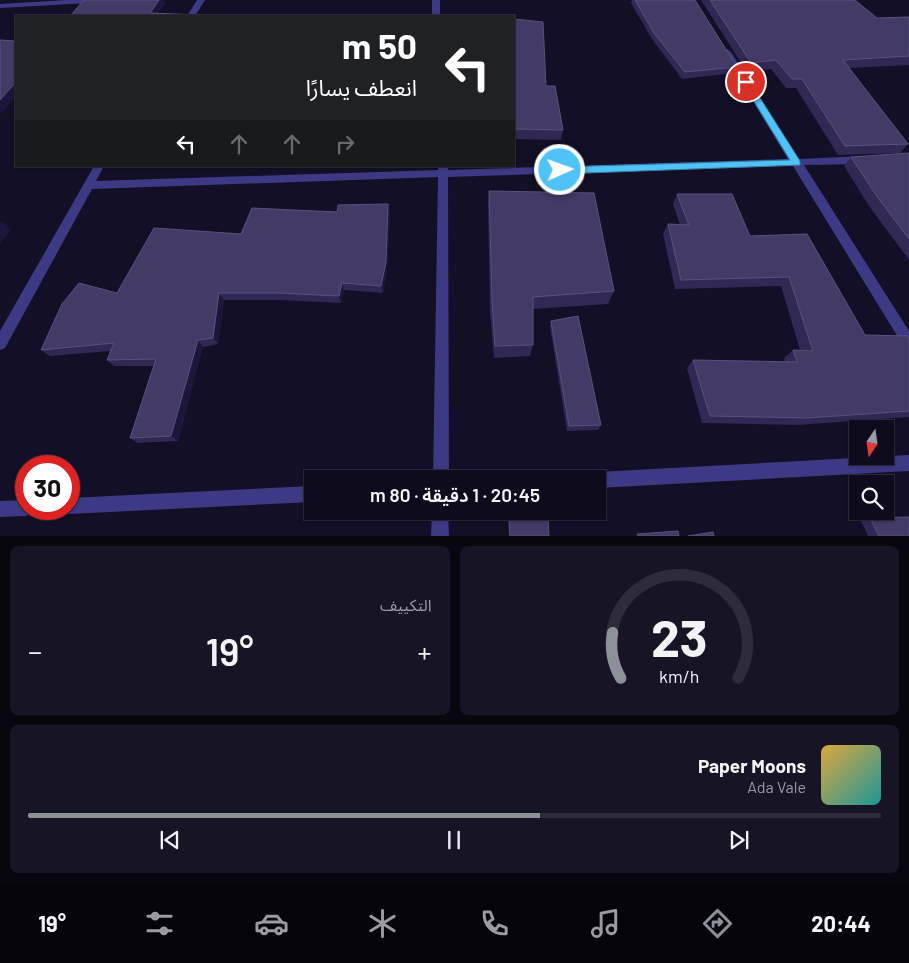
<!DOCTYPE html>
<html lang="ar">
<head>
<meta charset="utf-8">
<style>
  :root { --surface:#0e0b1c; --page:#171425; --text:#f1f3f6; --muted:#9b9ba3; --line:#2e2b3b; --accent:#8c9099 }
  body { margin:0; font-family:Barlow,"Noto Sans Arabic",sans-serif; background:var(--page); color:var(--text); direction:rtl; height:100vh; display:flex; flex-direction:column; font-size:19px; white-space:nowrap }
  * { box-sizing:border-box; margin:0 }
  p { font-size:16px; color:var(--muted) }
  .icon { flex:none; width:28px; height:28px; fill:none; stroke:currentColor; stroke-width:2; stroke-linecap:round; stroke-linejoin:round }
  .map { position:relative; height:536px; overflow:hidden; direction:ltr }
  .side { display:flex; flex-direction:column; gap:10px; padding:10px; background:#08060f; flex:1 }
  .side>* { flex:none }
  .banner { position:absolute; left:15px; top:15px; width:500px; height:152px; border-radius:0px; box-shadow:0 1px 4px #0004,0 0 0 1px var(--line); direction:rtl; background:#202124; color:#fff; overflow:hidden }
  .needle { width:32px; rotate:193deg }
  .tools { position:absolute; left:849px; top:420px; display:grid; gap:10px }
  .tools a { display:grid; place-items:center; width:45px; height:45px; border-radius:0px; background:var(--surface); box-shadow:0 1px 4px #0004,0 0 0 1px var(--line); font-size:25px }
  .speed { position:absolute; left:15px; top:455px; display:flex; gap:10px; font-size:25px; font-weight:700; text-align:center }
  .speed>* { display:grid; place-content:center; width:65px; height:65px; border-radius:50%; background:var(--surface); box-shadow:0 1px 4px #0004,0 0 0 1px var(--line); line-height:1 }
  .speed .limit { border:8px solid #d22; background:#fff; color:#111 }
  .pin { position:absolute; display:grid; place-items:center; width:42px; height:42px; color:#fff; margin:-21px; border:2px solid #fff; border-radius:50%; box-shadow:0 1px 5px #0007 }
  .me { position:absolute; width:55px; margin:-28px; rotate:88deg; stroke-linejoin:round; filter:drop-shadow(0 0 4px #0008) }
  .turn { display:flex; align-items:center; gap:18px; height:105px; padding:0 15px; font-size:22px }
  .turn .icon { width:65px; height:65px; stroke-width:2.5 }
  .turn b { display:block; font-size:35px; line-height:42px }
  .lanes { display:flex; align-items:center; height:48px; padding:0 15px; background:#0003; justify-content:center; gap:25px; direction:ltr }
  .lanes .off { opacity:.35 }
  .big { font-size:38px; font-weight:600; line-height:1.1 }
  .side .card { flex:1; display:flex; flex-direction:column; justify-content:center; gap:8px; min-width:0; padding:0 18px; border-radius:8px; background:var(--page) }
  .side .dial { align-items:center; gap:0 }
  .dial svg { height:130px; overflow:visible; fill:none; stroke:var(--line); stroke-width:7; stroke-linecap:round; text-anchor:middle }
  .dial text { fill:var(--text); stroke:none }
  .song { display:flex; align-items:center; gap:15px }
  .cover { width:60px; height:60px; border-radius:8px; background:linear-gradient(135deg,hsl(40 70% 55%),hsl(180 70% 35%)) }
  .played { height:5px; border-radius:2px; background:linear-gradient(90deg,var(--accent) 60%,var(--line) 60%) }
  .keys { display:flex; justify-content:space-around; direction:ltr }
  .heat { display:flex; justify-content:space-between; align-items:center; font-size:28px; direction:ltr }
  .side .tiles { flex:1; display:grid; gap:10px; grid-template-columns:1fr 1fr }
  .card:last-child { grid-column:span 2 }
  .trip { position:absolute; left:304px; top:470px; width:302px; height:50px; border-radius:0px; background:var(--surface); box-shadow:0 1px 4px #0004,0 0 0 1px var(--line); font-weight:600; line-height:50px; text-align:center; direction:rtl }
  .dock { display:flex; height:80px; justify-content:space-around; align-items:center; background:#06040b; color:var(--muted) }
  .dock .icon { width:35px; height:35px }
  .dock .current { color:var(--accent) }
  .dock b { font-size:22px; color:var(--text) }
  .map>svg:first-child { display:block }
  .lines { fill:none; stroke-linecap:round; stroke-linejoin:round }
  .street { fill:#3d3a85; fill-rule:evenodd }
  .wall { fill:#312854 }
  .shaded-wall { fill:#1d163a }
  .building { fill:#433a66; stroke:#5a527e }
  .route { fill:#4fc3f7; stroke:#337fa1 }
</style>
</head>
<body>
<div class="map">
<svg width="909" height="536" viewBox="0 0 909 536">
  <rect width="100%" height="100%" fill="#130f26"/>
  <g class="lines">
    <g class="street">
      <path d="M66,0H110L106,2L0,8V4Z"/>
      <path d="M197,0H205L195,16H187Z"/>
      <rect x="432" y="0" width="8" height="16"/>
      <path d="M727,49L731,52L799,159L864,156L869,160L864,164L804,165L909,331V349L904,347L793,166L448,177L449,479H433L438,177L92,189L5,348L0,350V331L94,166H104L96,181L438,170V166H448V170L788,159L723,52Z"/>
      <path d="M909,455V471L598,488V479H590L592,474L598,472Z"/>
      <path d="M312,486V502L69,514L63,512L62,509H69V498Z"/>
      <path d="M26,500V509H34L32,514L26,516L0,517V501Z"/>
      <path d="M432,511H448L449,536H431Z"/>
    </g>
  </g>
  <g class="wall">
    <path d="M632,0H695L737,67L734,73L682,79L652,39L631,3Z"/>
    <path d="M701,0H855L877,18L909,17V65L849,68L908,144L900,153L838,155L796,88H786L771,69L747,72Z"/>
    <path d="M514,19L546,86L563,130L561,140L514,139Z"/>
    <path d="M909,153V260L869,206L844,166L851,157Z"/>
    <path d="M489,191L614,291L608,304L533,309V345L530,356L494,358L490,312L488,205Z"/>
    <path d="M677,194L750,236L865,335L909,338V417L797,425L702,423L687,368L693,360L785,362L784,358L793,350H800L781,286L675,289L663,234L668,224L680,225L673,204Z"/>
    <path d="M388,204L390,212L387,269L383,293L344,290L341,303L280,300H224L218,344L203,347L178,441L138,443L130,438L154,366H114L107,360L110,351L50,356L41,350L117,293L241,234L337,212Z"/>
    <path d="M551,321L601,425L598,430L567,431L550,327Z"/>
    <path d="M509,515L549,536H509L508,518Z"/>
    <path d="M870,518L909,536H868L861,521Z"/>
  </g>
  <g class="shaded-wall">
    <path d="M159,0H164L166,3L156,16L150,13Z"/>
    <path d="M16,82V96L1,114L0,112V100Z"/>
    <path d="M388,204L390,212L387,269L383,293L381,286Z"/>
    <path d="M2,221L11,229L0,245V224Z"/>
    <path d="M342,283L344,290L341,303L339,296Z"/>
    <path d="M219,293L224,300L218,344L213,338Z"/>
    <path d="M198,340L203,347L178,441L171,436Z"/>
  </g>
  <g class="building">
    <path d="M84,0H159L150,13L225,16H70Z"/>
    <path d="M635,0H695L737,67L685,72L654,33Z"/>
    <path d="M710,0H855L877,18L909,17V56L843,60L908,144L845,146L802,79H792L776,60L751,63Z"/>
    <path d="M514,19L543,22L546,86H555L563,130L514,129Z"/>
    <path d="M0,40L16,41V82L0,100Z"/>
    <path d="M909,153V239L878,198L851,157Z"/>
    <path d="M489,191L594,193L614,291L533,297V345L495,346L492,300Z"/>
    <path d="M677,194H732L750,236L807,234L865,335L908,336L909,338V411L807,418L710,416L693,360L797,362L793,350L813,351L789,277L681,280L668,224L689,225Z"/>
    <path d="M388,204L386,262L381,286L342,283L339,296L277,293H219L213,338L198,340L171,436L130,438L156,359L107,360L114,343L41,350L62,304L79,283L117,293L154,228L241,234L252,208L337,212L338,205Z"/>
    <path d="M578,316L601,425L569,426L551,321Z"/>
    <path d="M509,515L548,516L549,536H510Z"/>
    <path d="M909,517V536H879L870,518Z"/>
    <path d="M678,531L679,536H638L637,534Z"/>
    <path d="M713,532L714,536H688Z"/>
  </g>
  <path class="route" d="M746,79L750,82L800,161V165L560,174L556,170L560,167L790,160L742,82Z"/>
</svg>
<div class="tools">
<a><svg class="needle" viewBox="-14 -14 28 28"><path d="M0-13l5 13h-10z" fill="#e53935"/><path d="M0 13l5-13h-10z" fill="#9b9ba3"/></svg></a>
<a><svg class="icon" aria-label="search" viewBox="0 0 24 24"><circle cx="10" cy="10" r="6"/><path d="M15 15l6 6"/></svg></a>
</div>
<div class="speed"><div class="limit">30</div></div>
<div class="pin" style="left:746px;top:82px;background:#d93025"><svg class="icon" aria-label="arrive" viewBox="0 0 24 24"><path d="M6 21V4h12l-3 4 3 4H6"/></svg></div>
<svg class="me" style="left:560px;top:170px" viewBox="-20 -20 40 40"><circle r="17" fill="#4fc3f7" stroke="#fff" stroke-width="3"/><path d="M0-11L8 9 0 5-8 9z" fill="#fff"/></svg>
<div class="trip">20:45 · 1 دقيقة · 80 m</div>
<div class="banner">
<div class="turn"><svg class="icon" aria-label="left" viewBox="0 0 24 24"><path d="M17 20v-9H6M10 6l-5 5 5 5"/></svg><div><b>50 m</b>انعطف يسارًا</div></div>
<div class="lanes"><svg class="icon" aria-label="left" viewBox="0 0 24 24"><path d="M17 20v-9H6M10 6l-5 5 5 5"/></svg><svg class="icon off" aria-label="ahead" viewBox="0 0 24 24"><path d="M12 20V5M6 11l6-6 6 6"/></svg><svg class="icon off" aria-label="ahead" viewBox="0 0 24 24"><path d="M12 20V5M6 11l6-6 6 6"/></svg><svg class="icon off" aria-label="right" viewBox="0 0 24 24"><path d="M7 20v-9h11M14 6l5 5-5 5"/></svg></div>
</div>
</div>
<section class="side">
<div class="tiles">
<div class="card dial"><svg viewBox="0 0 100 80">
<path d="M14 69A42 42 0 1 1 86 69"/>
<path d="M14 69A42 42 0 0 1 9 41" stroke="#8c9099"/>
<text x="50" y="56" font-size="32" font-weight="700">23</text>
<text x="50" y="72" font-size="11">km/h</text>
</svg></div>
<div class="card"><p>التكييف</p>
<div class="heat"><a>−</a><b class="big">19°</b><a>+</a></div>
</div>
<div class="card">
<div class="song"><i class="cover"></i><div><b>Paper Moons</b><p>Ada Vale</p></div></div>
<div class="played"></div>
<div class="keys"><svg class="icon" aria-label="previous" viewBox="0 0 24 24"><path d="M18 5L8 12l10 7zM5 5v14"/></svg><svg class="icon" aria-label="pause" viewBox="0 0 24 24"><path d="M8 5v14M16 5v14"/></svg><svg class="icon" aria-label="next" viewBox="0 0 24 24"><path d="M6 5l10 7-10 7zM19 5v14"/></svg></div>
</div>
</div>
</section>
<nav class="dock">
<b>20:44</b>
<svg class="icon current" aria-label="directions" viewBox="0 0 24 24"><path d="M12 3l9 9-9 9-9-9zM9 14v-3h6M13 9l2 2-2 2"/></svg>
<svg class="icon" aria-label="music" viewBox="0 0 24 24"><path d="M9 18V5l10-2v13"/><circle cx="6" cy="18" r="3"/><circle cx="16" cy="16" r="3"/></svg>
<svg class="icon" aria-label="phone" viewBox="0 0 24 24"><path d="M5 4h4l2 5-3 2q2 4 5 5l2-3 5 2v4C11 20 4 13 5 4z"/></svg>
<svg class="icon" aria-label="climate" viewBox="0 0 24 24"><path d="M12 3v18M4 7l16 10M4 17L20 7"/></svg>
<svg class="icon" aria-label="car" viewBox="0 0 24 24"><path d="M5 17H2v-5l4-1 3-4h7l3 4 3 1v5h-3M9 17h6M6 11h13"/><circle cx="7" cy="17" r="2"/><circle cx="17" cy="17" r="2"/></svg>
<svg class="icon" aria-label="filters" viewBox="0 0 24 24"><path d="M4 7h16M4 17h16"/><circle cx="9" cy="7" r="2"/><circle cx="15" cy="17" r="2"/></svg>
<b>19°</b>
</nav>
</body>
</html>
